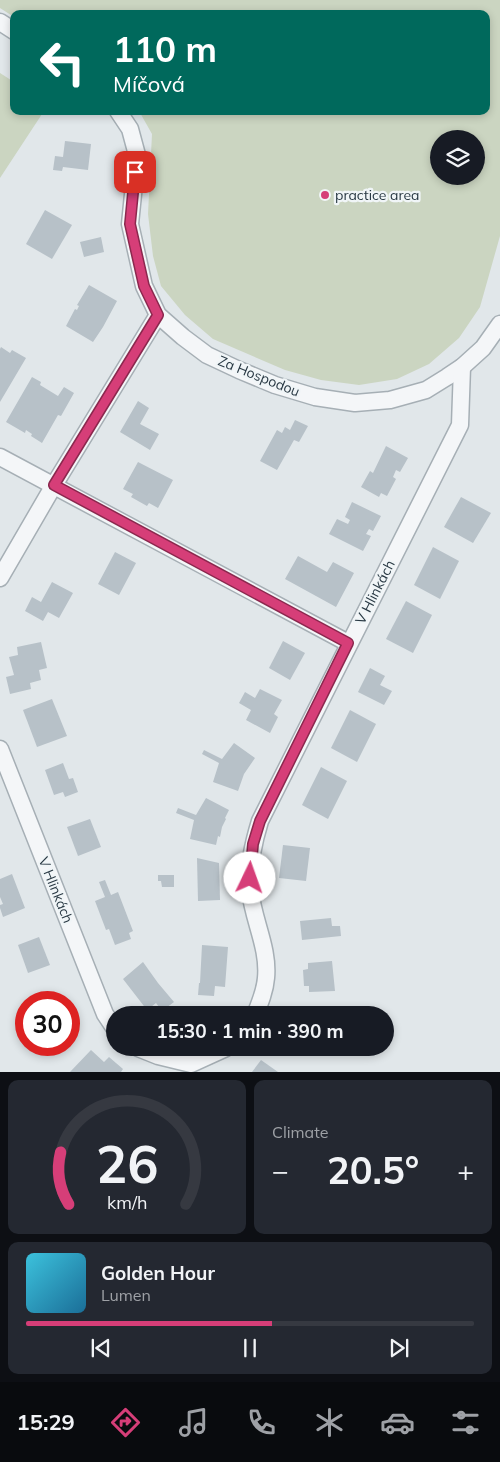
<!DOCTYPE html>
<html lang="en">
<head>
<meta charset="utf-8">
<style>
  :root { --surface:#171b24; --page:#242831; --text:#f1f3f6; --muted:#9ea1a6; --line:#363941; --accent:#d63e78 }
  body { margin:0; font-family:Mulish,sans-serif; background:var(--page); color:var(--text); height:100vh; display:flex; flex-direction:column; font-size:19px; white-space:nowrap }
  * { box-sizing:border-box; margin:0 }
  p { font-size:16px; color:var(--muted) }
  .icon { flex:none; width:28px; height:28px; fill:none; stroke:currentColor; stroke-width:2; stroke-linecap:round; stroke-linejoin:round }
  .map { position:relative; height:1072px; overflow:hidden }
  .panel { display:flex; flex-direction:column; gap:8px; padding:8px; background:#0d0f14; flex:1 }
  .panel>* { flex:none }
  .banner { position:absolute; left:10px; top:10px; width:480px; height:105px; border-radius:10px; box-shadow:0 2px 8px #0003; background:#00695c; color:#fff; overflow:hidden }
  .fabs { position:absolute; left:430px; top:130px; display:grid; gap:10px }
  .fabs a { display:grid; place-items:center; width:55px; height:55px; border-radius:50%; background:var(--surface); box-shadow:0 2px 8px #0003; font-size:25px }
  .speed { position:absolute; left:15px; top:991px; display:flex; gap:10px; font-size:25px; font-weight:700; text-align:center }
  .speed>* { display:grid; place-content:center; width:65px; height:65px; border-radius:50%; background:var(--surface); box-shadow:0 2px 8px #0003; line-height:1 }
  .speed .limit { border:8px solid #d22; background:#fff; color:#111 }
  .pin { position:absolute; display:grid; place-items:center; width:42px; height:42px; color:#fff; margin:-21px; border-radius:10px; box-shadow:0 2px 8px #0006 }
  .me { position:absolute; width:55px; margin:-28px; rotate:3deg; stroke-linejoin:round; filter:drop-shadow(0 0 4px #0008) }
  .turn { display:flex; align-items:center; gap:18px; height:105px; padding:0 20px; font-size:22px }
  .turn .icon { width:65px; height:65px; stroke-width:2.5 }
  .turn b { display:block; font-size:35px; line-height:42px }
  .big { font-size:38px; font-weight:700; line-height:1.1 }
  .panel .card { flex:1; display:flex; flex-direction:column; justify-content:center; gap:8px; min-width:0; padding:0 18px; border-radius:10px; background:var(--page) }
  .panel .dial { align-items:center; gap:0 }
  .dial svg { height:130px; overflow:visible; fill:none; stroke:var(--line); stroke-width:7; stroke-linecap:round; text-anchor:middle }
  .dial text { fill:var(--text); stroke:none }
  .song { display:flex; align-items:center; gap:15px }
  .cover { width:60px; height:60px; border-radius:8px; background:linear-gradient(135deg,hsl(190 70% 55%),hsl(200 70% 35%)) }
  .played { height:5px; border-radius:2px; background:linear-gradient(90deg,var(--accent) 55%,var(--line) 55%) }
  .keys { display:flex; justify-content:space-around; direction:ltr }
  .heat { display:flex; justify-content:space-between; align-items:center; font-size:28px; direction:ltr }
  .panel .tiles { flex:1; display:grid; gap:8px; grid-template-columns:1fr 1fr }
  .card:last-child { grid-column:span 2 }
  .trip { position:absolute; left:106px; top:1006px; width:288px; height:50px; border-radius:25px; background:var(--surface); box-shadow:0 2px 8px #0003; font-weight:700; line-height:50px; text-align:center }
  .dock { display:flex; height:80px; justify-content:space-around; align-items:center; background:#090b0e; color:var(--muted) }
  .dock .icon { width:35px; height:35px }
  .dock .active { color:var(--accent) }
  .dock b { font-size:22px; color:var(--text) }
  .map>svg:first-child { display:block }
  .green { fill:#cbd5c1; fill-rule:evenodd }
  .building { fill:#b7c1c8 }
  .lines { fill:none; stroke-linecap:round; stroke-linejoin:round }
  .minor-casing { stroke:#a6afb5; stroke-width:19 }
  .minor { stroke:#f4f6f8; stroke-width:16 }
  .route-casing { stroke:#8b284e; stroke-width:12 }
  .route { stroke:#d63e78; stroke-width:9 }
  .poi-dot { fill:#d63e78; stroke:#f0f5f7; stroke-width:2 }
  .labels { text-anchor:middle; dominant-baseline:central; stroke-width:4.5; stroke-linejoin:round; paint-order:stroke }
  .poi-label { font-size:14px; fill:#283843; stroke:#f0f5f7; text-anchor:start }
  .street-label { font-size:14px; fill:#283843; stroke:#f0f5f7 }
</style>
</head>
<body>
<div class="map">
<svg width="500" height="1072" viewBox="0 0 500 1072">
  <rect width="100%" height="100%" fill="#e1e7ea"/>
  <g class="green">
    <path d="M0,0H500V236L480,307L459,338L429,364L397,379L359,385L321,380L285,370L213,339L185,315L161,286L153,256L148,214L152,134L139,111H486V14H14V17L0,8ZM439,139H476V176H439Z"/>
    <path d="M0,73L14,82V111H44L0,178Z"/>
  </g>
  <g class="building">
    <path d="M65,141L91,144L88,170L63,167L62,171L53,170L55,156L63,157Z"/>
    <path d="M45,210L72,225L52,259L26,244Z"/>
    <path d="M101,237L104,252L84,257L80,242Z"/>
    <path d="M89,285L117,301L103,327L93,342L66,326L75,309L77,310L79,306L77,305Z"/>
    <path d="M1,347L10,353L12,350L26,358L0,402V349Z"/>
    <path d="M32,377L41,382L40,385L58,396L64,387L74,393L61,416L58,415L42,443L31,436L32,434L26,430L25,433L6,422Z"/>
    <path d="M138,401L149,408L140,424L159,434L150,450L120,432Z"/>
    <path d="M295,420L308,426L299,442L294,440L277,470L260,461L277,430L282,433L285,427L290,430Z"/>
    <path d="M386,446L408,458L400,472L396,470L393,477L396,479L387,496L381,493L379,497L361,487L370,471L373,473Z"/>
    <path d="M138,462L173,480L158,508L149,503L147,506L131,497L133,494L123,489Z"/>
    <path d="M461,497L491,513L473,543L444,527Z"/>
    <path d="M352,502L381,516L373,531L369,529L366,534L371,536L363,551L329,534L337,519L348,524L350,520L345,517Z"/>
    <path d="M433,547L459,561L440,599L414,585Z"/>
    <path d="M115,552L136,563L119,595L98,584Z"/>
    <path d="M298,556L327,572L333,562L354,573L336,607L285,579Z"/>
    <path d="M52,582L73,593L59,618L48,612L43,621L25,611L32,597L41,602Z"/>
    <path d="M406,601L432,615L413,653L386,639Z"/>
    <path d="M283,641L305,653L290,680L269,668Z"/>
    <path d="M41,642L47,668L39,670L41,680L30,683L31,689L10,694L6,677L14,675L9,657L18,655L17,647Z"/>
    <path d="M370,668L385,676L380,685L392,691L384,705L358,692Z"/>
    <path d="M260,689L282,700L274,714L278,717L270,733L246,720L251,710L239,703L245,692L255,698Z"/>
    <path d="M52,699L67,736L37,747L23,710Z"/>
    <path d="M350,710L376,724L357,762L331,748Z"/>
    <path d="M234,743L255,758L244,774L238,791L213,782L219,763L202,754L204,750L222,759Z"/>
    <path d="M63,763L69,779L73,778L78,792L65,797L63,792L54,795L45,770Z"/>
    <path d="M321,767L347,781L328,819L302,805Z"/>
    <path d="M206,798L229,810L225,818L226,819L222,827L220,837L218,836L216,845L190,839L194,820L176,813L178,808L196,815Z"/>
    <path d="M90,819L101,847L78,856L67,827Z"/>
    <path d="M283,845L310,848L306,881L279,878Z"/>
    <path d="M197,858L219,863L220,900L198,901Z"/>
    <path d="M12,874L25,908L3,917L0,908V905L3,904L0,897V879Z"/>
    <path d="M158,875H174V887H162L161,881H158Z"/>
    <path d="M105,880L111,895L118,892L133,931L129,933L131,939L115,945L109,929L106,930L95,901L105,897L99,882Z"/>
    <path d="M331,918L332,926H340L341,936L302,940L300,921Z"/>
    <path d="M39,937L50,965L28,973L18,945Z"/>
    <path d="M202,945L228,947L225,987L215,986L214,996L198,995L199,983H200Z"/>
    <path d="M332,961L335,991L309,992V986H304L303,970L308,969V963Z"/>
    <path d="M143,962L158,983L174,1002L162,1011L156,1003L147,1010L123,979Z"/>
    <path d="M58,995L61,1002H43Z"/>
    <path d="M91,1050L104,1062L109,1057L123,1069L121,1072H70Z"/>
    <path d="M261,1060L278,1072H252Z"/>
  </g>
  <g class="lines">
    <defs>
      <g id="minor">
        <path d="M0,22L14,31"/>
        <path d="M118,111L130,129L137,155L130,224L144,286L158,315L183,337L207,355L239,370L275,385L315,397L355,403L390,400L426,390L447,377L462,367L483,348L500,324"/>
        <path d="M0,457L348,643"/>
        <path d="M0,578L54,485L158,315"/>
        <path d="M0,749L105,1014L115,1029"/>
        <path d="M255,1015C260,1003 265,991 266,978C269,948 253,920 250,890C248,866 253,844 260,821L460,425L462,367"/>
        <path d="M138,1048L158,1056L191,1064L226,1048"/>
      </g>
    </defs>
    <use href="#minor" class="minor-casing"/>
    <use href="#minor" class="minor"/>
  </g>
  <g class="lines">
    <defs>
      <path id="route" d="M135,172L130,224L144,286L158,315L54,485L348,643L260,821L253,844L250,878"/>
    </defs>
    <use href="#route" class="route-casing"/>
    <use href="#route" class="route"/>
  </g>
  <circle class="poi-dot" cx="325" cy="195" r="5"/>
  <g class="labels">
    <g class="poi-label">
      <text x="335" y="195">practice area</text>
    </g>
    <g class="street-label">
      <text transform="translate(259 376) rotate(22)">Za Hospodou</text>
      <text transform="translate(375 592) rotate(-63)">V Hlinkách</text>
      <text transform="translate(56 890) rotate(68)">V Hlinkách</text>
    </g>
  </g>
</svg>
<div class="fabs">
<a><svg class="icon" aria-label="layers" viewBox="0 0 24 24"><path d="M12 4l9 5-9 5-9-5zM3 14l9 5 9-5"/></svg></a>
</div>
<div class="speed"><div class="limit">30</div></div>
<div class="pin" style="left:135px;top:172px;background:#d93025"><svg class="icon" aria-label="arrive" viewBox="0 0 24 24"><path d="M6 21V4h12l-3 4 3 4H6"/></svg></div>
<svg class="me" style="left:250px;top:878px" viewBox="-20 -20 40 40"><circle r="19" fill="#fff"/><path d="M0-13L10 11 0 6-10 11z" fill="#d63e78"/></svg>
<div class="trip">15:30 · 1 min · 390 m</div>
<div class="banner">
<div class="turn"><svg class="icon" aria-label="left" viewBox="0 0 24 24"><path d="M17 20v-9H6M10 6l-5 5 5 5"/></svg><div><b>110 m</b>Míčová</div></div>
</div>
</div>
<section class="panel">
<div class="tiles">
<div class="card dial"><svg viewBox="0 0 100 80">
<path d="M14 69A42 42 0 1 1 86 69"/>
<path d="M14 69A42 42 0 0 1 9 37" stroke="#d63e78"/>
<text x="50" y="56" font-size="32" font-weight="700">26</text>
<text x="50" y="72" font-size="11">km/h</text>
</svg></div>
<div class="card"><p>Climate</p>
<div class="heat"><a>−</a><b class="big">20.5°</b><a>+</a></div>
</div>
<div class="card">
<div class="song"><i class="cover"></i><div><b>Golden Hour</b><p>Lumen</p></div></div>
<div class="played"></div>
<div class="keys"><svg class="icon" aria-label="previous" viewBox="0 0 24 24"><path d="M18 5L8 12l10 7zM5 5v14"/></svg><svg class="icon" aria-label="pause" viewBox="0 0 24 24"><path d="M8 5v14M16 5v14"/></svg><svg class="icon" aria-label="next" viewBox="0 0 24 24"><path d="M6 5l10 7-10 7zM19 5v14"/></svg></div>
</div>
</div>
</section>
<nav class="dock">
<b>15:29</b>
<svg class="icon active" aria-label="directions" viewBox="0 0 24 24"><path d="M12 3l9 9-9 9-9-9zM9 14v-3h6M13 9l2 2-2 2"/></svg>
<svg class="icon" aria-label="music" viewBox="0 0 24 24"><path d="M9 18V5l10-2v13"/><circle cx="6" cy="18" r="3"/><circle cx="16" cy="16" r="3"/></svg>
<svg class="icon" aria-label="phone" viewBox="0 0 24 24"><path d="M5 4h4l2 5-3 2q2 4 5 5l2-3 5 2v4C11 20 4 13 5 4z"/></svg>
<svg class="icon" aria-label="climate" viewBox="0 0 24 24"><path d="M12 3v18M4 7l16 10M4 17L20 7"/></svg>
<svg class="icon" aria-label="car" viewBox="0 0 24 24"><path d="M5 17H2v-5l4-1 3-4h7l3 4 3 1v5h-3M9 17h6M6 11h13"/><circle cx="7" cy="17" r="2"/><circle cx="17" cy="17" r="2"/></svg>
<svg class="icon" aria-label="filters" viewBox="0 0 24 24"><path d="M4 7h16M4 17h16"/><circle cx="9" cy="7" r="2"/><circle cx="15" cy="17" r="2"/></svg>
</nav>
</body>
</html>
